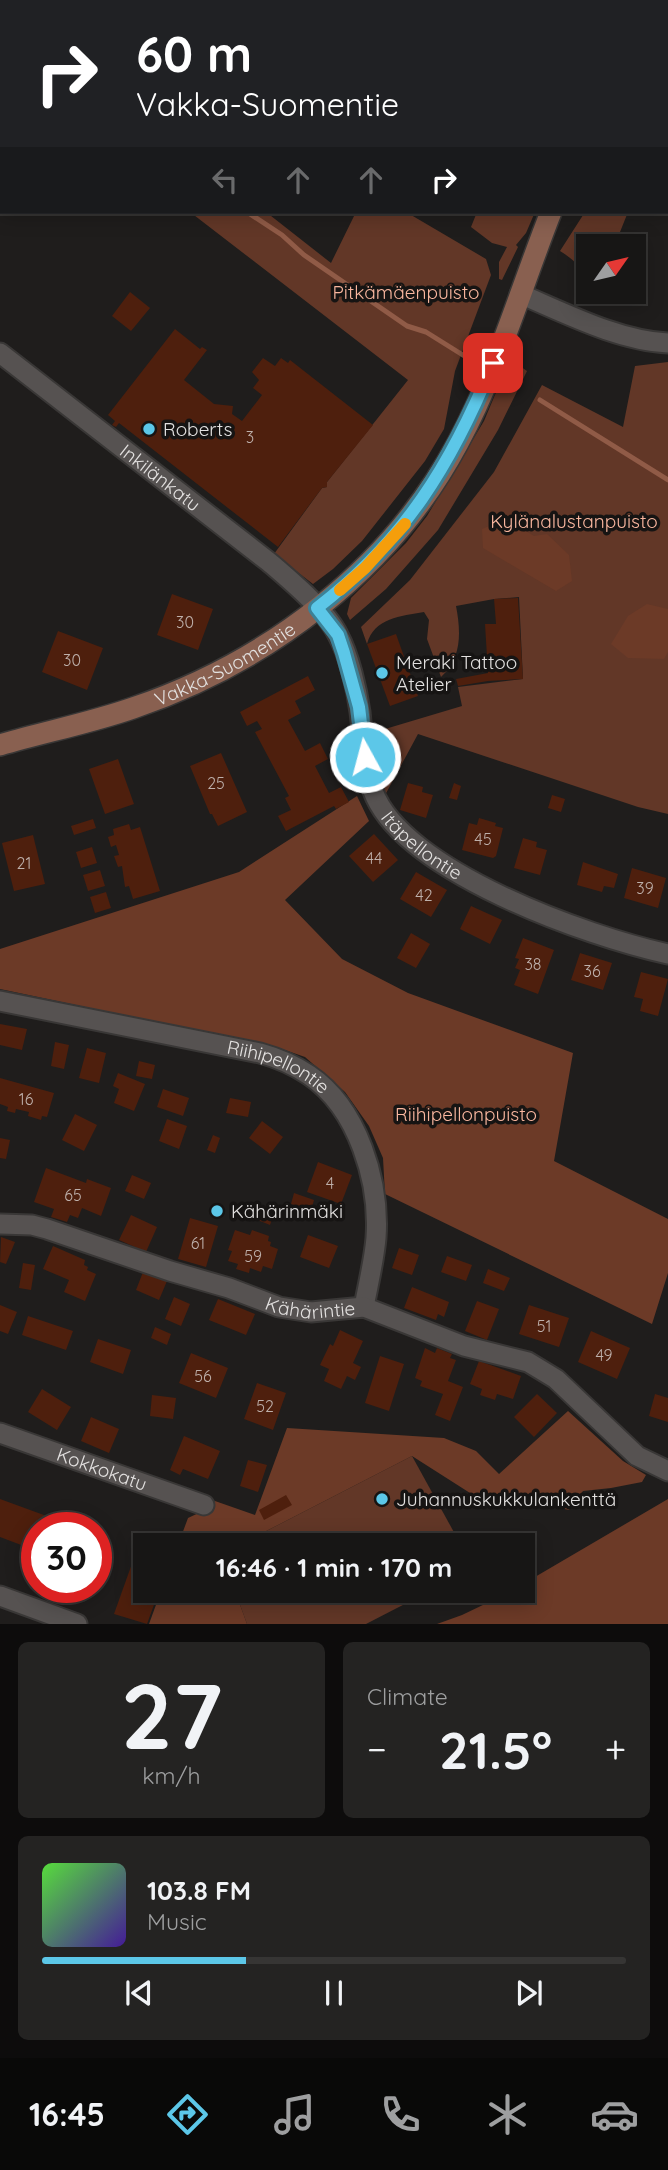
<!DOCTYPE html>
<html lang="en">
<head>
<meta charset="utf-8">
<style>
  :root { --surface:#171615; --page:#242322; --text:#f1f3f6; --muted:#9e9fa0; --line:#363534; --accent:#5cc7e8 }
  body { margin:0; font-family:Quicksand,sans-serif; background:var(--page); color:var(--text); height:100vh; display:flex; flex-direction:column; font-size:26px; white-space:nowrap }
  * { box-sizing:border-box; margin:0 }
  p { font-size:23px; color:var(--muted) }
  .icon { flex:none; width:38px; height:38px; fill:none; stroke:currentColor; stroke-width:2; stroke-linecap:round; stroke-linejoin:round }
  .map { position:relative; height:1624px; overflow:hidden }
  .drawer { display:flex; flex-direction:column; gap:18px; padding:18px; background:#0d0c0c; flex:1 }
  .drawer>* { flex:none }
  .top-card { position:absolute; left:0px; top:0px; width:668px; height:214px; box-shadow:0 4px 18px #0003,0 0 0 2px var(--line); background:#202124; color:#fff; overflow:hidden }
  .needle { width:46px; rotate:56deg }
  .tools { position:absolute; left:576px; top:234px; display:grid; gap:14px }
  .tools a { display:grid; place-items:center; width:70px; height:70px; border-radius:0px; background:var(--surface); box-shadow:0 4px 18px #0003,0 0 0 2px var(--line); font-size:35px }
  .speed { position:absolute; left:21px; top:1512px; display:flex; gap:14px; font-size:35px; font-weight:700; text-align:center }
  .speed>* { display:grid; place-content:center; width:91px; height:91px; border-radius:50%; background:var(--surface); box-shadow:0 4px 18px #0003,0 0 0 2px var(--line); line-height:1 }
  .speed .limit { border:10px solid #d22; background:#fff; color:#111 }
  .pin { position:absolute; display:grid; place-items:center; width:60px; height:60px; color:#fff; margin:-30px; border-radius:14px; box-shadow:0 4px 10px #0006 }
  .me { position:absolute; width:77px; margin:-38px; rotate:353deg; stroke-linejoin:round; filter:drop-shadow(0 0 5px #0008) }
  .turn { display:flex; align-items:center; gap:24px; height:147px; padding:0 21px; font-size:32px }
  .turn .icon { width:91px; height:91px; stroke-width:2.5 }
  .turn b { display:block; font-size:49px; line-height:60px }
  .lanes { display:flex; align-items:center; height:66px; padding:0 21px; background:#0003; justify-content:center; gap:35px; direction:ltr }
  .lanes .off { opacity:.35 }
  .big { font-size:52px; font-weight:700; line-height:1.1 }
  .drawer .card { flex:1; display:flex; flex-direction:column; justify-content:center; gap:10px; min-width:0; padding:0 24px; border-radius:10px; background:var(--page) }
  .drawer .dial { align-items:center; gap:0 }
  .dial b { font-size:91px; line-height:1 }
  .song { display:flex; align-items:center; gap:21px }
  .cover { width:84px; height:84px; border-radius:10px; background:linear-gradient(135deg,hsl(110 70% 55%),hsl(260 70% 35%)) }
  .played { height:7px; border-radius:4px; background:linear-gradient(90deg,var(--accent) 35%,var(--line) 35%) }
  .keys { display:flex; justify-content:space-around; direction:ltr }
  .heat { display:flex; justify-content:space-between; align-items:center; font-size:38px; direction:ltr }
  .drawer .tiles { flex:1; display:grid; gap:18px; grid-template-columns:1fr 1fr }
  .card:last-child { grid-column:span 2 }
  .trip { position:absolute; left:133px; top:1533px; width:402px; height:70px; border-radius:0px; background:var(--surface); box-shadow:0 4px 18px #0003,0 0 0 2px var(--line); font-weight:700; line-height:70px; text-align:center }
  .menu { display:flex; height:112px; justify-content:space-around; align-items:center; background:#090908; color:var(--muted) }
  .menu .icon { width:49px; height:49px }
  .menu .active { color:var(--accent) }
  .menu b { font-size:32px; color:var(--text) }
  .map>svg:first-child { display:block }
  .green { fill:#623727 }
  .forest { fill:#6c3a27 }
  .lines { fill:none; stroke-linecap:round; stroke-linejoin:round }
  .stream { stroke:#905b47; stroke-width:5 }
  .building { fill:#4e1f0d }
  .street-casing { stroke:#393736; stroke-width:23 }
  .secondary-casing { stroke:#393736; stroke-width:24 }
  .street { stroke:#565251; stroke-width:19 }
  .secondary { stroke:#896050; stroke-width:21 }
  .route-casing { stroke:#3c8197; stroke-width:18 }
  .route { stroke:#5cc7e8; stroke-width:12 }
  .slow { stroke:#f59e0b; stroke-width:12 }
  .poi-dot { fill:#5cc7e8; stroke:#161413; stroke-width:2.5 }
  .labels { text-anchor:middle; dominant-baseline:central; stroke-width:7; stroke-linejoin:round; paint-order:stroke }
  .number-label { font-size:16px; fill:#beb0ab }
  .park-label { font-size:19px; fill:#fab79f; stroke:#161413 }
  .poi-label { font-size:19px; fill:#e3e1e0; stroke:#161413; text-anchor:start }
  .street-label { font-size:19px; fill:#e3e1e0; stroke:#161413 }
</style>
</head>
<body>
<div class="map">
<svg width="668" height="1624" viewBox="0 0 668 1624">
  <rect width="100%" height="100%" fill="#1f1d1c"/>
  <g class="green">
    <path d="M190,212H266L331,263L356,212H406L486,259L491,275L455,371L444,429L425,461L362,541L333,569L313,584L274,554L322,488L327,487V482L408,380Z"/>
    <path d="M477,212H535L526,233L516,245L518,247L502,280L499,279V262L507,247L492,243L471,227Z"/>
    <path d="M585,212H628L614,247H588V292H596L592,302L581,298C586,273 581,264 560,251Z"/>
    <path d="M510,359L527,371L498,430L438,530L386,589L350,620L347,614L351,598L406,543L427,516L484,421Z"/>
    <path d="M668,362V814L638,807L418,734L384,797L377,771L375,732L462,706L458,687L523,679L519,597L494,599L456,606C461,632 462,658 441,677L427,639L429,620L424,612C401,616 374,618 367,644L361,627L410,580L494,472L542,385L623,427L635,366Z"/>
    <path d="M412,1456L461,1545H243L245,1542Z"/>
    <path d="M235,1591H430L366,1624H247Z"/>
  </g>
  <g class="forest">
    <path d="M506,519L534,536L547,534L569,555L572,581L556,591L483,548L482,529Z"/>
    <path d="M647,604L668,609V652L664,659L628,658L611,644L628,616Z"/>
    <path d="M357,796L369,821L285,900L342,959L408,993L573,1053L554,1161L668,1219V1273L652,1324L385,1194L383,1158L369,1126L345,1092L305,1057L279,1048L0,989V949L239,872Z"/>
    <path d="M568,1411L623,1461L646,1475L642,1482L611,1488L583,1491L569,1510L530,1501L481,1500L412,1456L245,1542L243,1545H178L188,1518L205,1510L215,1501L255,1515L287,1428L444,1438L476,1451L499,1474Z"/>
    <path d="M668,1499V1624H437L462,1615L512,1591H523V1584Z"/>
    <path d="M161,1591H235L247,1624H149Z"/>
  </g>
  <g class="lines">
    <g class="stream">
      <path d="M0,21L2,22"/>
      <path d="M247,212L282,235L304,255L407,326L426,332L474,362"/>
      <path d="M540,400L668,480"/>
    </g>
  </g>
  <g class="building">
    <path d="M130,292L150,308L131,331L112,316Z"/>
    <path d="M175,329L200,349L202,347L207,350L184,380L214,404L233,406L232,414L242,421L262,395L253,388L259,380L252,372L263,358L275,366L281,358L288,363L290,360L373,425L327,482V487L322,488L278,547L119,423L116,427L112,425L115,421L108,415Z"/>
    <path d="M172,594L213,609L198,650L157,635Z"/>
    <path d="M518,598L523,679L488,681L458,686L456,679L488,673L485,624H496L494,599Z"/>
    <path d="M58,631L103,648L87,690L42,672Z"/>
    <path d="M396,634L418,696L390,706L367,644Z"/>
    <path d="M308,676L315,690L295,701L301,713L288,720L305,751L320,743L328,759L315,766L329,793L341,787L349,802L336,809L334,806L286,831L278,816L291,810L285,798L289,796L255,732L262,729L257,721L247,726L240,712Z"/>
    <path d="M221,753L247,812L218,826L212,814H210L190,766Z"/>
    <path d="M118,759L134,804L105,814L89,769Z"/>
    <path d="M408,783L423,787L422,792L433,795L426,818L400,810Z"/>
    <path d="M454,783L461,786L457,800L449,798Z"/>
    <path d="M552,795L565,799L561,812L548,808Z"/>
    <path d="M479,818L496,823L495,826L503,828L496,856L493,858L462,850L469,823L477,825Z"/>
    <path d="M93,819L96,828L74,835L71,826Z"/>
    <path d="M129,824L131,830L140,827L160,891L133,899L129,886L125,887L122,866L118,867L114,856L119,855L116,845L111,847L108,837L114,835L113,829Z"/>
    <path d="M374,834L398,860L373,882L349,856Z"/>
    <path d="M33,835L45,884L14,891L2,843Z"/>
    <path d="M523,838L537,842L536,847L547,850L540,875L514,868Z"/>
    <path d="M92,847L97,863L81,868L76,852Z"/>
    <path d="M583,862L618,874L614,888L604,886L602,892L577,885Z"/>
    <path d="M632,868L666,878L658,908L624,898Z"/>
    <path d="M100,870L105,886L88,891L83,875Z"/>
    <path d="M416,872L447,890L431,917L400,899Z"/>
    <path d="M106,892L111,908L95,913L90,897Z"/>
    <path d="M471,906L502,920L490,944L460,929Z"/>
    <path d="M411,933L430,944L416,968L397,958Z"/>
    <path d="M523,938L554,950L538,994L514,985L520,970L515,968L519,959L515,958Z"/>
    <path d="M580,953L612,963L603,990L571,980Z"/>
    <path d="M641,972L668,979L658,1016L640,1011L643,999L634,997Z"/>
    <path d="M0,1024L27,1029L22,1050L0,1045Z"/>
    <path d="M55,1042L69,1045L64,1069L51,1066Z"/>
    <path d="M87,1048L106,1053L99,1083L79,1078Z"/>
    <path d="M139,1061L155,1065L152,1079L136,1076Z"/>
    <path d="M118,1073L145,1084L134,1111L114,1103L119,1089L113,1086Z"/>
    <path d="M0,1078L54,1093L47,1117L42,1116L41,1120L28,1116L29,1112L16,1109L15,1113L7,1111L8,1107L0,1104Z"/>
    <path d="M163,1089L189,1098L183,1116L157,1107Z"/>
    <path d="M230,1098L251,1102L248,1117L226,1113Z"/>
    <path d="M75,1114L97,1125L84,1151L62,1140Z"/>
    <path d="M167,1119L187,1126L179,1149L159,1141Z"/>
    <path d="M262,1121L283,1137L270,1154L249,1138Z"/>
    <path d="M213,1135L220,1138L215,1153L207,1150Z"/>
    <path d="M0,1138L10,1140L6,1159L0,1158Z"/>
    <path d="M318,1162L352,1175L341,1204L307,1192Z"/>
    <path d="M46,1168L86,1183L87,1179L111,1188L101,1216L82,1208L78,1218L70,1215L67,1222L51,1217L54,1209L34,1202Z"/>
    <path d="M132,1175L151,1183L144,1199L125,1191Z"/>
    <path d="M294,1193L314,1200L311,1211L291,1204Z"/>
    <path d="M255,1203L275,1210L270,1225L250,1217Z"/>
    <path d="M131,1215L157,1227L146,1252L119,1240Z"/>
    <path d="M190,1218L218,1226L206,1267L178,1259Z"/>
    <path d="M235,1230L250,1235L252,1230L269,1236L268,1241L271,1242L270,1246L278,1249L272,1269L263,1266L261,1272L250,1268L249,1273L236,1269L238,1264L228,1261L232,1251L228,1250Z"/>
    <path d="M308,1235L338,1246L329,1268L300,1257Z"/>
    <path d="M1,1237L15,1242L6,1264L0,1262Z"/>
    <path d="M53,1246L85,1260L84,1265L88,1267L87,1270L96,1274L85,1301L64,1292L69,1280L43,1269Z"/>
    <path d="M399,1248L419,1255L412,1275L392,1268Z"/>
    <path d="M447,1256L472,1265L466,1281L441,1272Z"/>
    <path d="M23,1263L35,1265L31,1290L19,1288Z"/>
    <path d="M488,1269L510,1278L504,1291L483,1283Z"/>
    <path d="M143,1272L167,1281L159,1300L136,1290Z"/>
    <path d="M412,1287L449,1302L444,1317L438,1314L436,1320L404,1308Z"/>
    <path d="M174,1297L190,1304L181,1326L165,1319Z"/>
    <path d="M218,1299L255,1314L246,1335L209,1320Z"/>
    <path d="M477,1301L499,1309L487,1340L465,1331Z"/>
    <path d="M0,1305L17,1312L8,1334L0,1331Z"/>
    <path d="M529,1305L569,1318L559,1347L519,1334Z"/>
    <path d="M28,1316L73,1331L66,1350L22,1335Z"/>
    <path d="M155,1327L171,1334L167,1345L151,1338Z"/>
    <path d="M340,1330L363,1341L353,1363L361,1367L355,1380L347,1376L341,1389L324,1381L329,1369L320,1365L330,1344L333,1346Z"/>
    <path d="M591,1331L630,1348L617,1379L578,1362Z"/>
    <path d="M98,1339L131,1350L123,1374L90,1362Z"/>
    <path d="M425,1348L435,1353L437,1348L452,1354L450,1358L456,1360L448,1381L463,1387L450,1421L435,1415L443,1394L420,1386L422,1381L415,1378Z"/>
    <path d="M191,1353L228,1368L216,1398L179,1383Z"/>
    <path d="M380,1356L404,1364L389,1411L365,1403Z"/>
    <path d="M479,1361L521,1376L513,1399L497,1394L495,1400L480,1395L482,1389L470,1384Z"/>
    <path d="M257,1383L286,1393L273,1430L244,1419Z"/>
    <path d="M42,1389L71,1407L57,1430L28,1412Z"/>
    <path d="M537,1394L557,1413L534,1437L514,1417Z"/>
    <path d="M655,1394L668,1398V1422L649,1416Z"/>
    <path d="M152,1395L176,1398L173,1419L150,1416Z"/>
    <path d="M91,1417L119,1429L109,1453L81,1441Z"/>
    <path d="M184,1436L220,1451L208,1479L183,1469L180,1475L170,1470Z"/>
    <path d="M248,1460L267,1465L258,1492L240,1486Z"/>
    <path d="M286,1495L292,1505L264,1520L259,1510Z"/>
    <path d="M0,1499L63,1522L61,1528H37V1551L0,1537Z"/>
    <path d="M134,1558L145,1562V1591H159L147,1624L114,1614Z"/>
  </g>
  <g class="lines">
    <defs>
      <g id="street">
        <path d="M166,0L168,2"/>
        <path d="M400,2V0"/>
        <path d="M520,294C565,313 619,341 668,343"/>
        <path id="s1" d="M0,353L269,562C290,580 326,610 338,635C349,655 357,690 360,712C363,738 363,766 373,791C402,871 589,937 668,954"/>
        <path id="s2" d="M0,1001L260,1053C278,1058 294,1065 309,1075C358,1108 380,1182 376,1238C374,1261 368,1285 364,1307"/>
        <path id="s3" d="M0,1224L32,1225L47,1229L170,1271L229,1288L279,1307L311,1312L364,1307L464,1346L528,1362L556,1379L637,1456L668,1471"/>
        <path id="s4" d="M0,1433L204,1505"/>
        <path d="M0,1596L77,1624"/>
      </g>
      <g id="secondary">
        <path d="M635,2L636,0"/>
        <path id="s5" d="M0,745C44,732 90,723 133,708C268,662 390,570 458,443C497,371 521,288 551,212"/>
      </g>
    </defs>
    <use href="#street" class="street-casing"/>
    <use href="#secondary" class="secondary-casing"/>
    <use href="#street" class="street"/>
    <use href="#secondary" class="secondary"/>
  </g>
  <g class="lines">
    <defs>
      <path id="route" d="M365,757L359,707L344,653L338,635L317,608C405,540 451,465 493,363"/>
    </defs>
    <use href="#route" class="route-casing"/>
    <use href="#route" class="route"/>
    <path class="slow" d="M340,590L365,568L405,524"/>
  </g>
  <g class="poi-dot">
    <circle cx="149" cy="429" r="7"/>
    <circle cx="382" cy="673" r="7"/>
    <circle cx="217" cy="1211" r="7"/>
    <circle cx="382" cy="1499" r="7"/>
  </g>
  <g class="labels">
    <g class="number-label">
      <text x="250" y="437">3</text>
      <text x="185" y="622">30</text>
      <text x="72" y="660">30</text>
      <text x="216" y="783">25</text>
      <text x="483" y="839">45</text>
      <text x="374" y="858">44</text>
      <text x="24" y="863">21</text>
      <text x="645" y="888">39</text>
      <text x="424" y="895">42</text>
      <text x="533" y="964">38</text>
      <text x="592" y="971">36</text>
      <text x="26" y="1099">16</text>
      <text x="330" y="1183">4</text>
      <text x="73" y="1195">65</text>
      <text x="198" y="1243">61</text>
      <text x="253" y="1256">59</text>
      <text x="544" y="1326">51</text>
      <text x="604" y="1355">49</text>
      <text x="203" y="1376">56</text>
      <text x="265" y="1406">52</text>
    </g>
    <g class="park-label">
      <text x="406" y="292">Pitkämäenpuisto</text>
      <text x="574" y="521">Kylänalustanpuisto</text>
      <text x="466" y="1114">Riihipellonpuisto</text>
    </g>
    <g class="poi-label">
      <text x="163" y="429">Roberts</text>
      <text x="396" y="662">Meraki Tattoo<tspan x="396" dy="22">Atelier</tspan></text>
      <text x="231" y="1211">Kähärinmäki</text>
      <text x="396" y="1499">Juhannuskukkulankenttä</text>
    </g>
    <g class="street-label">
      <text stroke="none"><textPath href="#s1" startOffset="203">Inkilänkatu</textPath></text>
      <text stroke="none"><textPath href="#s5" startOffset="240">Vakka-Suomentie</textPath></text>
      <text stroke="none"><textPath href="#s1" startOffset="677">Itäpellontie</textPath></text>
      <text stroke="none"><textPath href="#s2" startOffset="287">Riihipellontie</textPath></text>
      <text stroke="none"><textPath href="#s3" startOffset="324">Kähärintie</textPath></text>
      <text stroke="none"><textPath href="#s4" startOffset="108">Kokkokatu</textPath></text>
    </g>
  </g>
</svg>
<div class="tools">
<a><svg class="needle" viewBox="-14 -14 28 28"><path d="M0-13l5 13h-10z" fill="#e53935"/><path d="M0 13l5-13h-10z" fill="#9e9fa0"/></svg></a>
</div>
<div class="speed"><div class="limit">30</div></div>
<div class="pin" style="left:493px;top:363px;background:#d93025"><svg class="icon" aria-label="arrive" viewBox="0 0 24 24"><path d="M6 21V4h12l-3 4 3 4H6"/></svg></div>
<svg class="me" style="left:365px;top:757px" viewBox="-20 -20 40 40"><circle r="17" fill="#5cc7e8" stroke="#fff" stroke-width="3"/><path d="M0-11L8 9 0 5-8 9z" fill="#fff"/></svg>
<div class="trip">16:46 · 1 min · 170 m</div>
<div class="top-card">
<div class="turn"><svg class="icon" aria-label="right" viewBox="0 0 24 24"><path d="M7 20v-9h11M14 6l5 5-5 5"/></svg><div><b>60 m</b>Vakka-Suomentie</div></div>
<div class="lanes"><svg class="icon off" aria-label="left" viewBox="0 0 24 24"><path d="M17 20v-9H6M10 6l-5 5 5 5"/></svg><svg class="icon off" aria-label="ahead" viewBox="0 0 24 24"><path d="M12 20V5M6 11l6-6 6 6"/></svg><svg class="icon off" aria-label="ahead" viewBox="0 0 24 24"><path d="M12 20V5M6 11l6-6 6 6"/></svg><svg class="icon" aria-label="right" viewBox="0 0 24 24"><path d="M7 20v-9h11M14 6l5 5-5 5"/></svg></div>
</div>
</div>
<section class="drawer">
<div class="tiles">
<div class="card dial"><b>27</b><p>km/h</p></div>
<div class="card"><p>Climate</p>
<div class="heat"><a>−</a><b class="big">21.5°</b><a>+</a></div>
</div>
<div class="card">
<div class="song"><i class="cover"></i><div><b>103.8 FM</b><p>Music</p></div></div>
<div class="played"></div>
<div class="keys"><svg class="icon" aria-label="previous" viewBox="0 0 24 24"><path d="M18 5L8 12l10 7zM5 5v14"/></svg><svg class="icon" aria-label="pause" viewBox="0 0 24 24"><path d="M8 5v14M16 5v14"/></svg><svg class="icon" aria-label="next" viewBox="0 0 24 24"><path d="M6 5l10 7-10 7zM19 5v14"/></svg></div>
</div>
</div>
</section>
<nav class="menu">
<b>16:45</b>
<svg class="icon active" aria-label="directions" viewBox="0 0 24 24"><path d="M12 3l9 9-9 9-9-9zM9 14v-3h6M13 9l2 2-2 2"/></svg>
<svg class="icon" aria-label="music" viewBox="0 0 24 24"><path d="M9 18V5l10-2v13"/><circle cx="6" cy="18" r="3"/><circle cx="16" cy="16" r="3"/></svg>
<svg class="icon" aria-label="phone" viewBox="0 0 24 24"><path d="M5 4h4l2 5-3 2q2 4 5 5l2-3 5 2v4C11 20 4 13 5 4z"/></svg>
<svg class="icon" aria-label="climate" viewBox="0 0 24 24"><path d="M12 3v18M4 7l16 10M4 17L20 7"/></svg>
<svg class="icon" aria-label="car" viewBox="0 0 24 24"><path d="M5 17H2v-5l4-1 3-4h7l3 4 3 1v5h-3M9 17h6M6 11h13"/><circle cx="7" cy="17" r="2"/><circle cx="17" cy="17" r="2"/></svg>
</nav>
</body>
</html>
